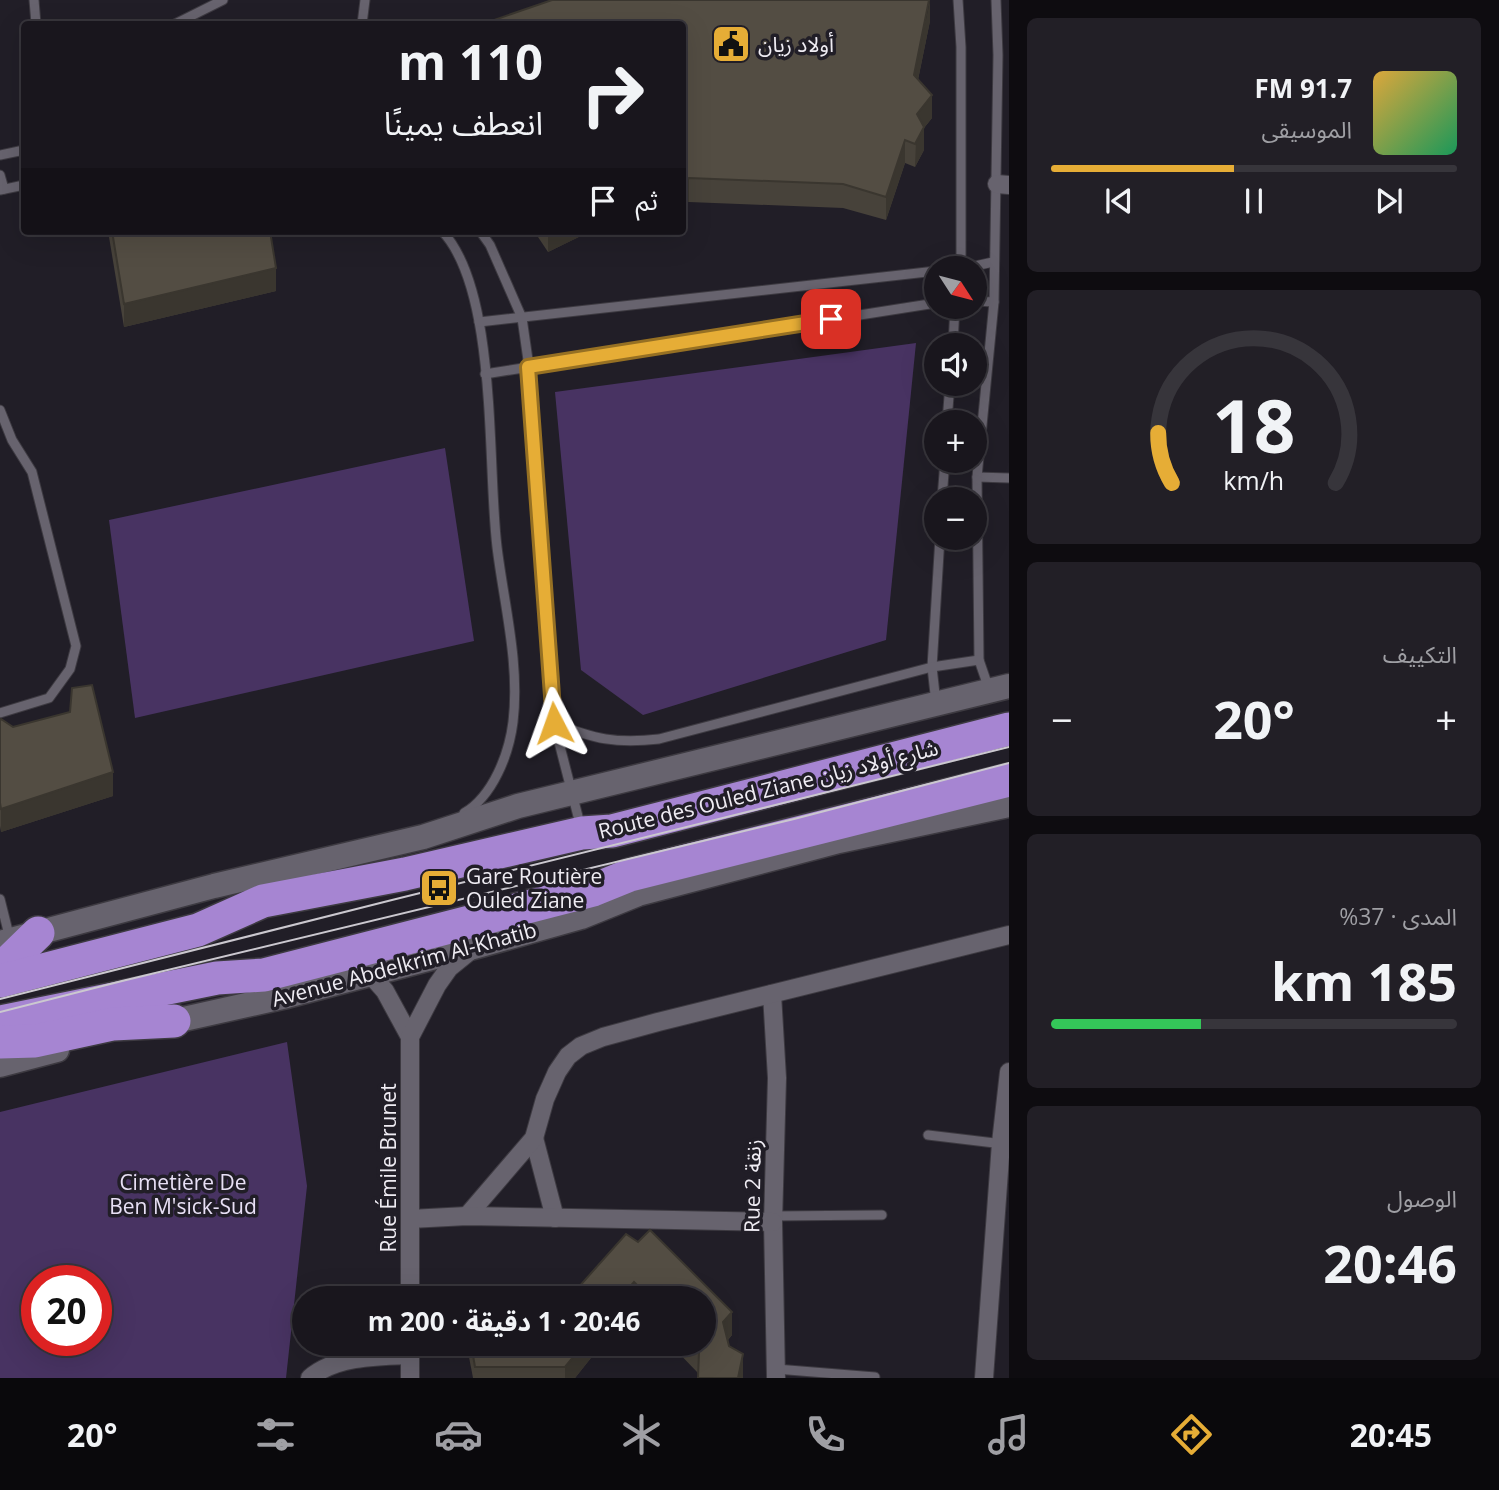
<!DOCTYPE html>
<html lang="ar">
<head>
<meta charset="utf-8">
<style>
  :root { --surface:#19161d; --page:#221f26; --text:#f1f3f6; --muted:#9f9fa4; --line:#37353b; --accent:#e6ad36 }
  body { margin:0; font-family:"Open Sans","Noto Sans Arabic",sans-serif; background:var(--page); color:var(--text); direction:rtl; height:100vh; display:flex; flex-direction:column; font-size:26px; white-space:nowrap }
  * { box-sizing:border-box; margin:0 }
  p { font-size:23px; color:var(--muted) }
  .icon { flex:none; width:38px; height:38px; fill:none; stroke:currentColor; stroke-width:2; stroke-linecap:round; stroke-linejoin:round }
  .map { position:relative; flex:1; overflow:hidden; direction:ltr }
  .details { display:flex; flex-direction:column; gap:18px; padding:18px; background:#0e0c10; width:490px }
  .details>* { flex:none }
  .banner { position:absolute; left:21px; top:21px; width:665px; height:214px; border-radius:7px; box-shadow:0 7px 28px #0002,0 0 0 2px var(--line); direction:rtl; background:#19161d; color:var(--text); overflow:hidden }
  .needle { width:46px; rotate:126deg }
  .controls { position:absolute; left:924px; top:256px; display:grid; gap:14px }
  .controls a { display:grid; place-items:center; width:63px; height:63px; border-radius:50%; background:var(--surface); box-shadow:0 7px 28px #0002,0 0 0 2px var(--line); font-size:35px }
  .speed { position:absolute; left:21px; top:1265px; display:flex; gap:14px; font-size:35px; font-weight:700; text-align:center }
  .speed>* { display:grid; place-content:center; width:91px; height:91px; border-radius:50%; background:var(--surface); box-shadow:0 7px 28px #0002,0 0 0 2px var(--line); line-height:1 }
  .speed .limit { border:10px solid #d22; background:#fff; color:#111 }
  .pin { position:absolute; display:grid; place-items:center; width:60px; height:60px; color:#fff; margin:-30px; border-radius:14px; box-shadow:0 4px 10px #0006 }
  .me { position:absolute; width:77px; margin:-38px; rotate:356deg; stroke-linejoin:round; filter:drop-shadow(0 0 5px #0008) }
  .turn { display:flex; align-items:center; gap:24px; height:147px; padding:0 28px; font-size:32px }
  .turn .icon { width:91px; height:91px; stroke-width:2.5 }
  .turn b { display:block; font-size:49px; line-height:60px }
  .then { display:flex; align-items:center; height:66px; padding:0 28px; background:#0003; gap:14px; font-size:26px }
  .big { font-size:52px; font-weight:700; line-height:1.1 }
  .details .widget { flex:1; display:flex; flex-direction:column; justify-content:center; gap:10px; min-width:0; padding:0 24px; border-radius:10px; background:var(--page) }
  .details .dial { align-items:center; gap:0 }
  .dial svg { height:182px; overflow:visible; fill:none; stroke:var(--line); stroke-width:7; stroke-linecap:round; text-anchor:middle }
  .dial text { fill:var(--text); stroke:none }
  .song { display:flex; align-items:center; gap:21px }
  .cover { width:84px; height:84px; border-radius:10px; background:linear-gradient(135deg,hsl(40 70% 55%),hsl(150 70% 35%)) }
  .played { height:7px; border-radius:4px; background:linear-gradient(90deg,var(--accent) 45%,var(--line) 45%) }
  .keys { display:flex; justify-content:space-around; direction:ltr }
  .heat { display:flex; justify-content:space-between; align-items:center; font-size:38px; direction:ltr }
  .charge { height:10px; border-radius:5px; background:linear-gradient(90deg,#34c759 37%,var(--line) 0) }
  .trip { position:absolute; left:292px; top:1286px; width:424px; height:70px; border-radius:35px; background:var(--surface); box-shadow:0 7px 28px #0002,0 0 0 2px var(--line); font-weight:700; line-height:70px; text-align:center; direction:rtl }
  .menu { display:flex; height:112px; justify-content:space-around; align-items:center; background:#0a090c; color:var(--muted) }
  .menu .icon { width:49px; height:49px }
  .menu .selected { color:var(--accent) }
  .menu b { font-size:32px; color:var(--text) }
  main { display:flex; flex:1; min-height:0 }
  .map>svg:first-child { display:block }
  .green { fill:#483362; fill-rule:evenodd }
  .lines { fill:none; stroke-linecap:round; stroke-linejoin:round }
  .lane-casing { stroke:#3d3a41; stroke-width:11 }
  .street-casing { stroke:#3d3a41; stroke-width:20 }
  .secondary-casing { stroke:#3d3a41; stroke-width:27 }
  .highway-casing { stroke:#3d3a41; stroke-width:36 }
  .lane { stroke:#67636e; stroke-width:9 }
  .street { stroke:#67636e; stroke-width:18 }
  .secondary { stroke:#67636e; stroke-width:24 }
  .highway { stroke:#a685d2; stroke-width:33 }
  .tram { stroke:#cbc8cf; stroke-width:2 }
  .wall { fill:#47423a }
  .shaded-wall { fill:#3a362f }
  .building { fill:#534d43; stroke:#3a362f; stroke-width:2 }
  .route-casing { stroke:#967023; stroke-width:18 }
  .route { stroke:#e6ad36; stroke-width:12 }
  .labels { text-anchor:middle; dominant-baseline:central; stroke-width:7; stroke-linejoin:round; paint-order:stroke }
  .poi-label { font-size:21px; fill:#efecf3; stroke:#211e27; text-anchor:start }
  .street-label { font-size:21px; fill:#efecf3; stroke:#211e27 }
  .park-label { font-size:21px; fill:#e8e0f5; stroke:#211e27 }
</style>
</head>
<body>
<main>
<section class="details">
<div class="widget">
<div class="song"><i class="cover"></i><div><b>91.7 FM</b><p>الموسيقى</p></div></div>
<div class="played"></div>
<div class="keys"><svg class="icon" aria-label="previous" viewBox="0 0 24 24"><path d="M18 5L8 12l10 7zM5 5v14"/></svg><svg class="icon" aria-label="pause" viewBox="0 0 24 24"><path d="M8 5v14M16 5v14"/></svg><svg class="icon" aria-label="next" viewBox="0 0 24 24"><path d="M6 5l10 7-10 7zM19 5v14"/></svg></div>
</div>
<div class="widget dial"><svg viewBox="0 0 100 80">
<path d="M14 69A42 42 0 1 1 86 69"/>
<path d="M14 69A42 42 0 0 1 8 47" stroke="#e6ad36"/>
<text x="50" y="56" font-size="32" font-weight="700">18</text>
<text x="50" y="72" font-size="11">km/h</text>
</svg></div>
<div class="widget"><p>التكييف</p>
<div class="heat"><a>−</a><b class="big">20°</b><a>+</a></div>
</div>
<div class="widget"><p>المدى · 37%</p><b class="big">185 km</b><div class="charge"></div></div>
<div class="widget"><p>الوصول</p><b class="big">20:46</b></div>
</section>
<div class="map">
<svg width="1009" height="1378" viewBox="0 0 1009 1378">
  <rect width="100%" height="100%" fill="#211e27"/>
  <g class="green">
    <path d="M916,343L886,640L643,715L581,670L555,392Z"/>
    <path d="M445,448L474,641L135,718L109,520Z"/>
    <path d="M287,1042L307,1186L286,1378H0V1112ZM37,1281H96V1340H37Z"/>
  </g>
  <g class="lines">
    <defs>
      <g id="lane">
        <path d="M34,0L36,24"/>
        <path d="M958,0L961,47V268"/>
        <path d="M175,24L223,0"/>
        <path d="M362,24L365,0"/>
        <path d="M0,155L24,150"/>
        <path d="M0,175L4,189"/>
        <path d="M0,190L24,185"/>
        <path d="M442,231C498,290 487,465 497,547C504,604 520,664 513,722C509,754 493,796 464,813"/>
        <path d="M480,231L490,245L522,318L529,367L554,723L581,828"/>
        <path d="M966,268L993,262"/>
        <path d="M975,301L994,302"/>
        <path d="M479,322L936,271"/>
        <path d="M953,345L955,306"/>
        <path d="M485,374L936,303"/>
        <path d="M0,410L12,440L32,472L76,646L70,669L49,698L0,713"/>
        <path d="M947,422L950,383"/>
        <path d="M977,477L1009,478"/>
        <path d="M942,499L945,460"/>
        <path d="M989,689L979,660L977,477L994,302L998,55L996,0"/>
        <path d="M936,703L932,667L940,537"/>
        <path d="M554,723C594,739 616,744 659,739L932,667L979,660"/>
        <path d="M0,899L10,939"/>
        <path d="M928,1135L1003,1144"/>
        <path d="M774,1216L882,1215"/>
        <path d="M776,1369L875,1377"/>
      </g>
      <g id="street">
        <path d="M997,184L1009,185"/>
        <path d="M370,974L385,991L410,1037"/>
        <path d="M772,994L777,1078L773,1222L776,1378"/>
        <path d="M534,1138L555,1218"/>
        <path d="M467,1216L534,1138L545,1099L557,1072L568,1056L581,1046L603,1037L658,1022L1009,935"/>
        <path d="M410,1219L467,1216L773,1222"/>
        <path d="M410,1298V1037L437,985L449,968L470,951"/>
        <path d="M310,1378C335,1356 378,1356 410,1355"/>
        <path d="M410,1378V1344"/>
        <path d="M984,1378L1001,1143L1009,1072"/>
      </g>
      <g id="secondary">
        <path d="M0,943L214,886L423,837L518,806L1009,686"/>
        <path d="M157,1025L287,996L474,947L581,917L638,894L839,841L1009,805"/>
        <path d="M0,1065L57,1050"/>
      </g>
      <g id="highway">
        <path d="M0,970L38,933"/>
        <path d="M0,981L198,930L263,901L405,874L582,833L612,831L1009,729"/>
        <path d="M0,1022L217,978L264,975L593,890L630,875L1009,780"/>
        <path d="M0,1042L35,1041L113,1024L174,1021"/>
      </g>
    </defs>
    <use href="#lane" class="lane-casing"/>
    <use href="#street" class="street-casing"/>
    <use href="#secondary" class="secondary-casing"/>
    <use href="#highway" class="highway-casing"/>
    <use href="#lane" class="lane"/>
    <use href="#street" class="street"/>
    <use href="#secondary" class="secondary"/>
    <use href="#highway" class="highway"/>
    <g class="tram">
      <path d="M0,999L392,900L1009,747"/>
      <path d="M0,1012L122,981L794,819L1009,763"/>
    </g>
  </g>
  <g class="wall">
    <path d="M494,20L930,21L918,80L932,118L924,128V150L915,167L905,163L886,220L843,208L689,202L682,24H494Z"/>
    <path d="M108,231H270L276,291L124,327Z"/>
    <path d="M534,231H591L548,252Z"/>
    <path d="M0,721L113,796L1,832L0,826Z"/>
    <path d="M650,1230L732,1312V1335L728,1340L729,1346L743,1354V1378H698V1373L670,1344H704V1298H569L626,1234L638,1242Z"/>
    <path d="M469,1344H602L575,1378H473L469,1357Z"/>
  </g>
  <g class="shaded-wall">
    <path d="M930,0V21L914,99V75Z"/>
    <path d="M932,95V118L924,128V150L915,167L917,114Z"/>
    <path d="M905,140V163L886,220V197Z"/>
    <path d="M689,178V202L682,203V180Z"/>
    <path d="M548,231H591L548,252Z"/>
    <path d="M276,268V291L124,327V304Z"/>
    <path d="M113,772V796L1,832V809Z"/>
    <path d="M634,1282V1298H620Z"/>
    <path d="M732,1312V1335L723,1345V1322Z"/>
    <path d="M584,1344H602L575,1378H565V1367Z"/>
    <path d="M743,1354V1378H738Z"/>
  </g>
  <g class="building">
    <path d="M552,0H929L914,75L932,95L917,114L924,127L915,144L905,140L886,197L843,184L689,178L682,180V24H496L494,20Z"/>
    <path d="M112,231H270L276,268L124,304Z"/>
    <path d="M92,685L113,772L1,809L0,803V721L1,719L13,727L70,712L72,688Z"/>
    <path d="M650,1230L732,1312L723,1322L729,1346L743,1354L738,1378H698L699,1352L692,1344H704V1298H650L634,1282L620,1298H569L626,1234L638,1242Z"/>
    <path d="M471,1344H584L565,1367H475Z"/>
  </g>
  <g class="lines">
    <defs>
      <path id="route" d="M554,723L528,367L831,319"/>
    </defs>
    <use href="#route" class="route-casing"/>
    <use href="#route" class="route"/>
  </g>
  <defs>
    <symbol id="civic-square" viewBox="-11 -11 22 22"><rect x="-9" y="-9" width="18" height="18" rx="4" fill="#e6ad36" stroke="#211e27"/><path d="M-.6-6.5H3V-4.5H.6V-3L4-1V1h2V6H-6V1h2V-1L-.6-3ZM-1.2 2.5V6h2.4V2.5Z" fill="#111"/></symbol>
    <symbol id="bus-square" viewBox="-11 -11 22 22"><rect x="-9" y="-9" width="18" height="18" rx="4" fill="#e6ad36" stroke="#211e27"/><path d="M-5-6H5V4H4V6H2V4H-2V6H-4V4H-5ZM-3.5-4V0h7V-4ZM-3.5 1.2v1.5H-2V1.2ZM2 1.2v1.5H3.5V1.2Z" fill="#111"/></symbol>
  </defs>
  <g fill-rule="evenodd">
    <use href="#civic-square" x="709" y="22" width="44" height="44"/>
    <use href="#bus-square" x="417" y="866" width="44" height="44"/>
  </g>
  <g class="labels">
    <g class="poi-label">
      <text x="758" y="44">أولاد زيان</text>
      <text x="466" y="876">Gare Routière<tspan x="466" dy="24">Ouled Ziane</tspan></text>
    </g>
    <g class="street-label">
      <text transform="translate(768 789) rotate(-14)">Route des Ouled Ziane شارع أولاد زيان</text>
      <text transform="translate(404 964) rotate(-15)">Avenue Abdelkrim Al-Khatib</text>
      <text transform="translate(388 1168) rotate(-90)">Rue Émile Brunet</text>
      <text transform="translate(752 1186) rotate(-89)">Rue 2 زنقة</text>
    </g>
    <g class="park-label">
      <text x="183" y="1182">Cimetière De<tspan x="183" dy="24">Ben M'sick-Sud</tspan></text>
    </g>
  </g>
</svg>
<div class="controls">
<a><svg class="needle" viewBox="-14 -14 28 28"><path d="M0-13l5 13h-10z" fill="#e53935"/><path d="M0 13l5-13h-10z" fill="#9f9fa4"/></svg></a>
<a><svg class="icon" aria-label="sound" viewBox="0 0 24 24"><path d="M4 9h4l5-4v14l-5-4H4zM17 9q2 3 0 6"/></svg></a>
<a>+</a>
<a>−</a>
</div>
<div class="speed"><div class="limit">20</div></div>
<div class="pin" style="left:831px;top:319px;background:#d93025"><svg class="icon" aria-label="arrive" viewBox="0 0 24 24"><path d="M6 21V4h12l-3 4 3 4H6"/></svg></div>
<svg class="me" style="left:554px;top:723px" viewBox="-20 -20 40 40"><path d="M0-17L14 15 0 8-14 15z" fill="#e6ad36" stroke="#fff" stroke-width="4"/></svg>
<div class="trip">20:46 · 1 دقيقة · 200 m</div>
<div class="banner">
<div class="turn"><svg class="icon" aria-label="right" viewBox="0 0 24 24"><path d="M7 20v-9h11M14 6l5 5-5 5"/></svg><div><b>110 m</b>انعطف يمينًا</div></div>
<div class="then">ثم<svg class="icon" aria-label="arrive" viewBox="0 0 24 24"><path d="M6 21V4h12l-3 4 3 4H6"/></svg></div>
</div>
</div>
</main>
<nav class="menu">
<b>20:45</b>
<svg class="icon selected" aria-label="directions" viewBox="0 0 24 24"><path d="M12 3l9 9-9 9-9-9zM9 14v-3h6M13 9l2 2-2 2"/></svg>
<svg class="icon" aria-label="music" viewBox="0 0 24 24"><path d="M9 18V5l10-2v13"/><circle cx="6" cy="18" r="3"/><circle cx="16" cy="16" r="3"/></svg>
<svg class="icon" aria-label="phone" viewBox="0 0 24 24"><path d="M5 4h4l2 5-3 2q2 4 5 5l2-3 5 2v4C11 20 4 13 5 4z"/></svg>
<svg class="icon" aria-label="climate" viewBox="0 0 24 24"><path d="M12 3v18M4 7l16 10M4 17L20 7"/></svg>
<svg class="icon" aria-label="car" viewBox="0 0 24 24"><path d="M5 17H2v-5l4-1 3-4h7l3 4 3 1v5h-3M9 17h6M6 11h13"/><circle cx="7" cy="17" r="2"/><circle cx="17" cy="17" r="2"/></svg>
<svg class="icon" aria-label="filters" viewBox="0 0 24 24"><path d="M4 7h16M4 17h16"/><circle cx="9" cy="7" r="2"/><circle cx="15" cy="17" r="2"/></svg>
<b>20°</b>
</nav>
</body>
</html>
